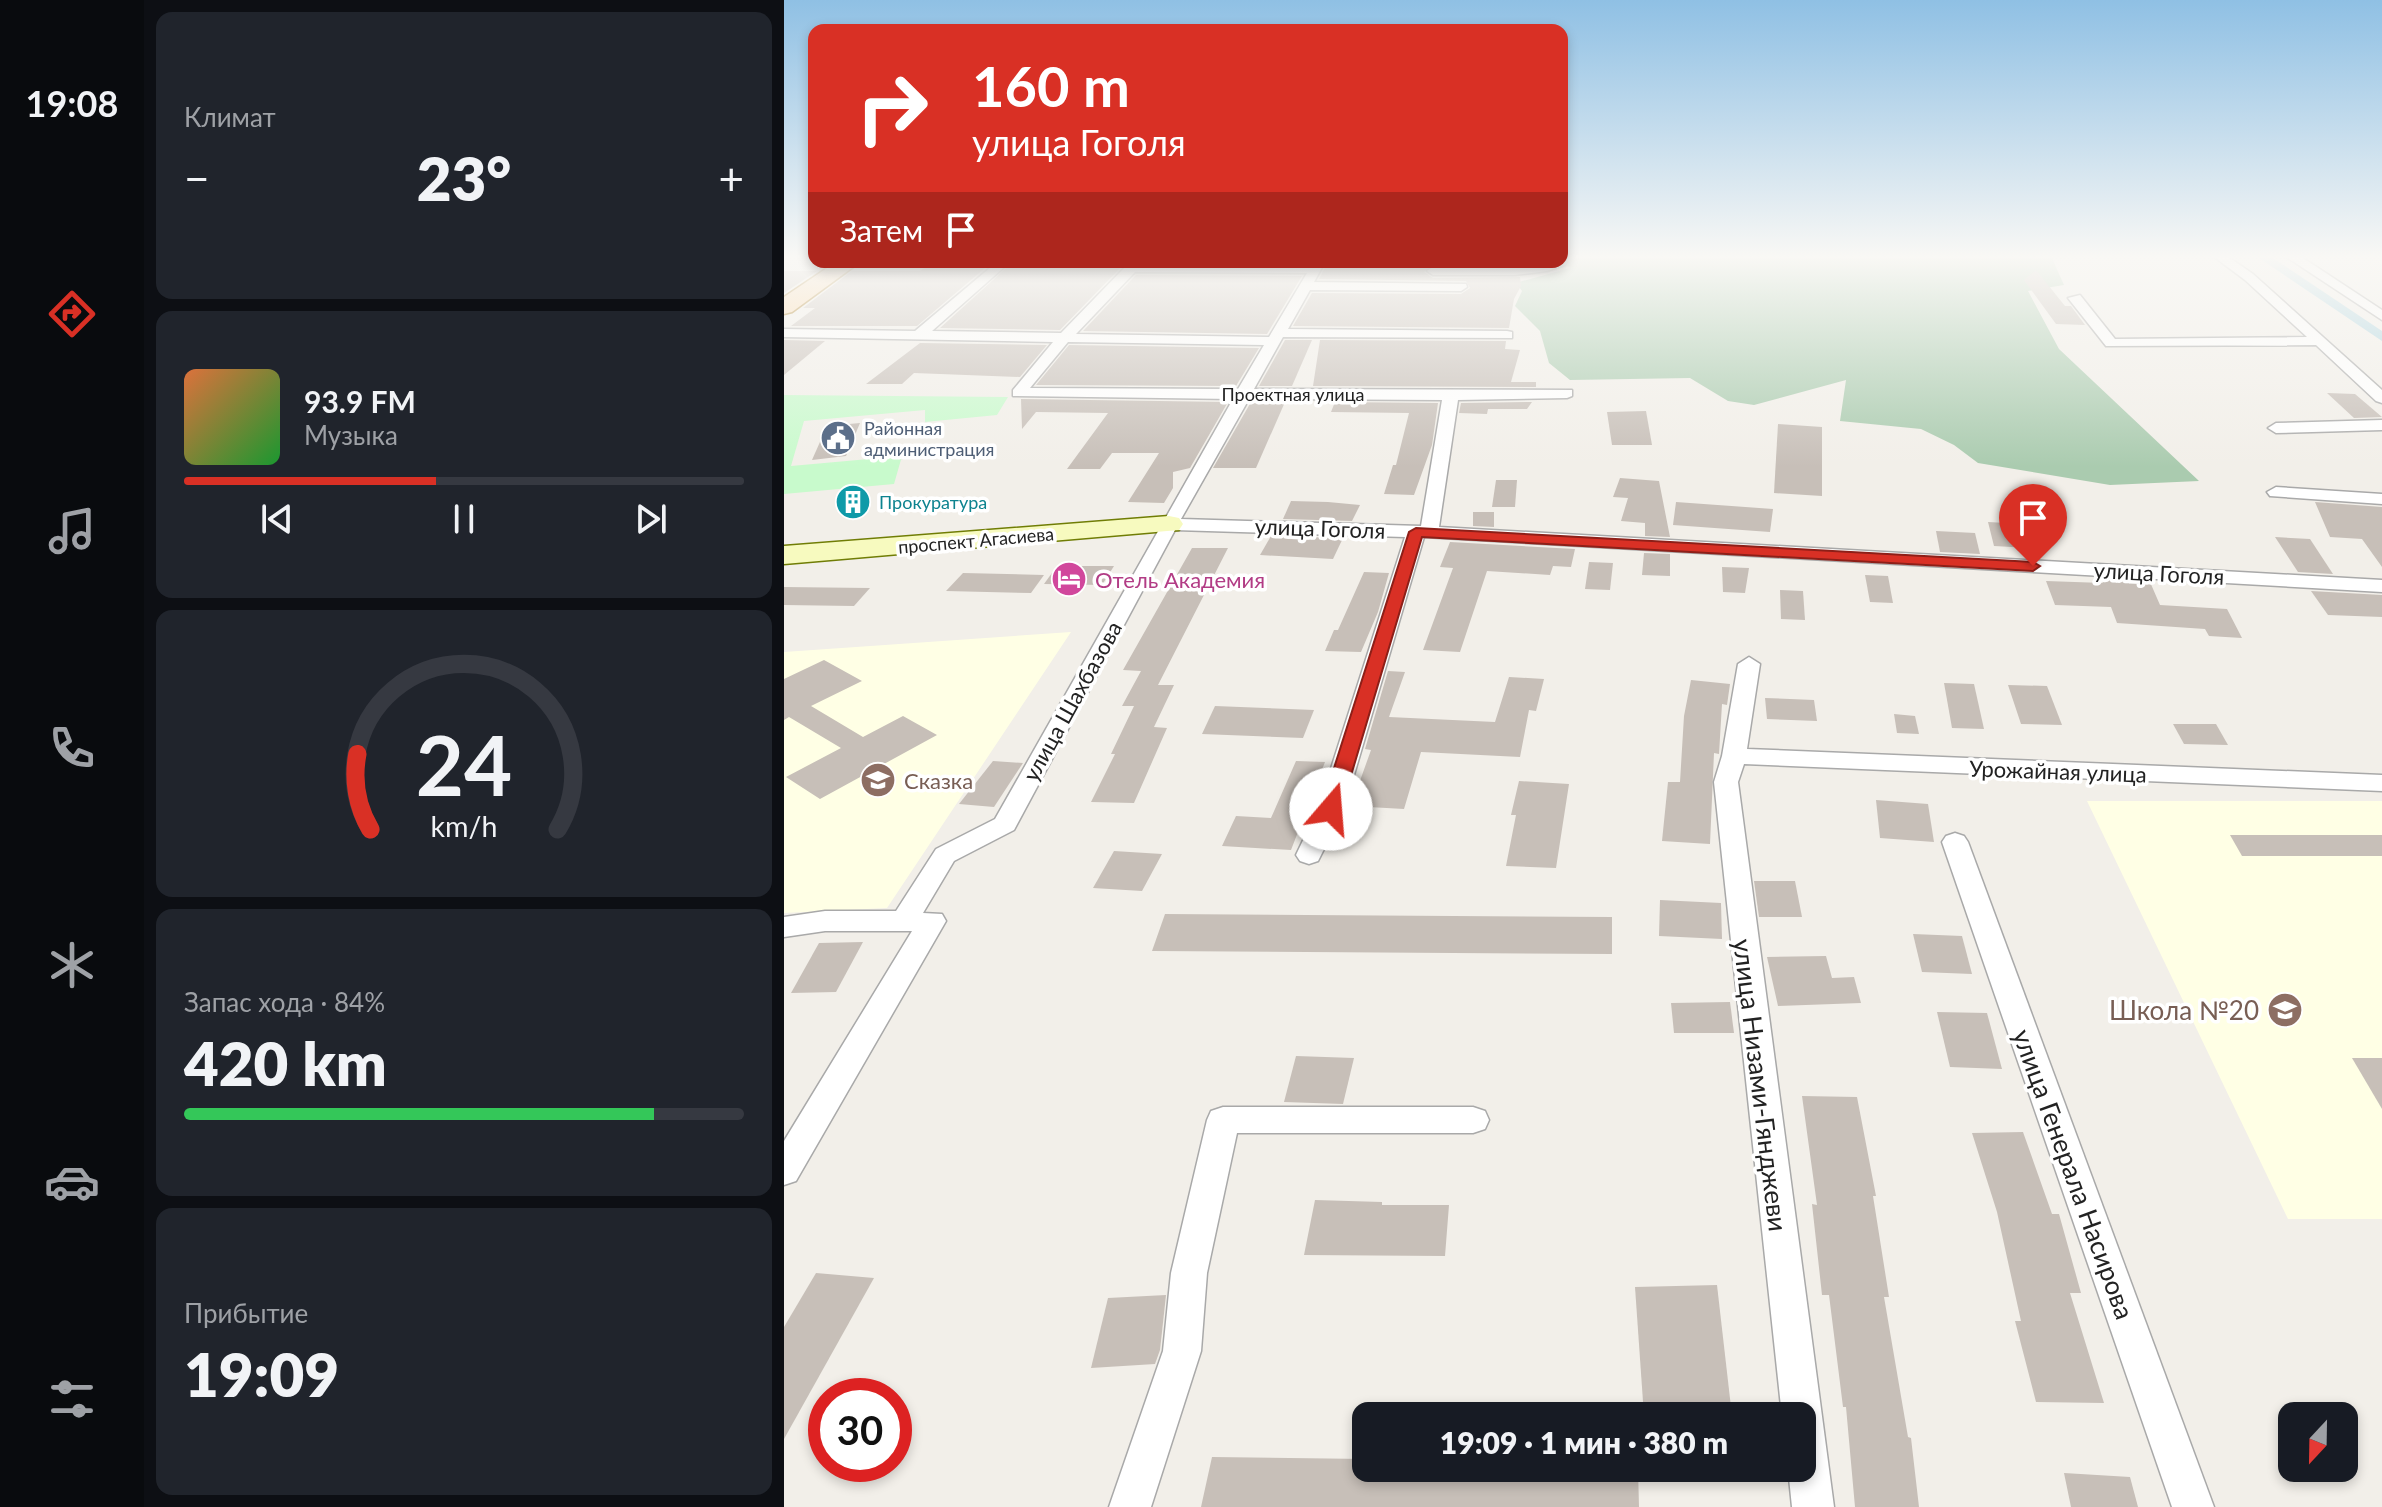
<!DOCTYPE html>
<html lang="ru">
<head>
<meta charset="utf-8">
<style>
  :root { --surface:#171b24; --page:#20242c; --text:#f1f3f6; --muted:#9ea1a6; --line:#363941; --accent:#d93025 }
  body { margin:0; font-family:Lato,sans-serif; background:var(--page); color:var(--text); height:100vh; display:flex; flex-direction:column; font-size:30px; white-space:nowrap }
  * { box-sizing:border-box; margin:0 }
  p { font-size:26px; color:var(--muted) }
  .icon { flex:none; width:44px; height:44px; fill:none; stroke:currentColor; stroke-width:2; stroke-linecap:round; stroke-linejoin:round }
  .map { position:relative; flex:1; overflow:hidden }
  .side { display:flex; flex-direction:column; gap:12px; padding:12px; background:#0d0f14; width:640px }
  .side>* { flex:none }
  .banner { position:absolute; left:24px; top:24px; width:760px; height:244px; border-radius:16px; box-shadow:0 4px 12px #0003; background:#d93025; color:#fff; overflow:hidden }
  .needle { width:52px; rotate:202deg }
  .fabs { position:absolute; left:1494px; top:1402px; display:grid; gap:16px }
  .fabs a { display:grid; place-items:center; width:80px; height:80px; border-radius:16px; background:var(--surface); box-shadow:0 4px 12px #0003; font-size:40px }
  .speed { position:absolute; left:24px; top:1378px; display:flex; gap:16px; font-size:40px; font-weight:700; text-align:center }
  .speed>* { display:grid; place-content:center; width:104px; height:104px; border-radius:50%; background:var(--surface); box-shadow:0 4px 12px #0003; line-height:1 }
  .speed .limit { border:12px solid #d22; background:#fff; color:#111 }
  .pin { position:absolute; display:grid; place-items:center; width:68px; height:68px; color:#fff; margin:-82px -34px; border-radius:50% 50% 50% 0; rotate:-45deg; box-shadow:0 0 8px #0007 }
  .pin .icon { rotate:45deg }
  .me { position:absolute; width:88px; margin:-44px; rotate:18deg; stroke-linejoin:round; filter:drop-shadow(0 0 6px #0008) }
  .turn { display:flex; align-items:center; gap:28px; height:168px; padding:0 32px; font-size:36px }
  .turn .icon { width:104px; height:104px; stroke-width:2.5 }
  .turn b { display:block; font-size:56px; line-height:68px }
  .then { display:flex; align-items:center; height:76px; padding:0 32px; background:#0003; gap:16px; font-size:30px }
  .big { font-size:60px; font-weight:800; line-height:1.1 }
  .side .tile { flex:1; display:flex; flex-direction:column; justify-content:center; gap:12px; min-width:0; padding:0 28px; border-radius:16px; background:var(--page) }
  .side .dial { align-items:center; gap:0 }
  .dial svg { height:208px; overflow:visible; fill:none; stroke:var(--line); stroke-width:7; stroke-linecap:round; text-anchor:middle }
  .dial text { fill:var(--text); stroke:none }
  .song { display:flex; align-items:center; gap:24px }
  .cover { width:96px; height:96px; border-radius:12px; background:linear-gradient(135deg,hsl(20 70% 55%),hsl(130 70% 35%)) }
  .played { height:8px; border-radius:4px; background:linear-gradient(90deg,var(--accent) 45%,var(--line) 45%) }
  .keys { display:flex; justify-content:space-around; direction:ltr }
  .heat { display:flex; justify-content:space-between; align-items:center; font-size:44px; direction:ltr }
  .charge { height:12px; border-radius:6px; background:linear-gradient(90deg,#34c759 84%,var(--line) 0) }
  .trip { position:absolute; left:568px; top:1402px; width:464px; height:80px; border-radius:16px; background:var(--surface); box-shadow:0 4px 12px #0003; font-weight:800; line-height:80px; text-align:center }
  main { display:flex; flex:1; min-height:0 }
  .tab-bar { display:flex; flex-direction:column; width:144px; justify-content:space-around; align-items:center; background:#090b0e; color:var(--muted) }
  .tab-bar .icon { width:56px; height:56px }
  .tab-bar .current { color:var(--accent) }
  .tab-bar b { font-size:36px; color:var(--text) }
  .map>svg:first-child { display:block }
  .education { fill:#ffffe5 }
  .cemetery { fill:#aacbaf }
  .park { fill:#c8facc }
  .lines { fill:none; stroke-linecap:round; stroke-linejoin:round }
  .canal { fill:#aad3df; fill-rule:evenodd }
  .building { fill:#c7bfb8 }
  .street-casing { stroke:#a9a9a9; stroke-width:3 }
  .secondary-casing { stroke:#707d05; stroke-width:3 }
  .primary-casing { stroke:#a06b00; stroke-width:3 }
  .street { fill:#fff; fill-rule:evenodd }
  .secondary { fill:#f7fabf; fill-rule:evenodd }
  .primary { fill:#fcd6a4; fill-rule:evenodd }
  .route { fill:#d93025; stroke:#8d1f18; stroke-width:2 }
  .labels { text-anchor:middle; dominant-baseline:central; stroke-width:7; stroke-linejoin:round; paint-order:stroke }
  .far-street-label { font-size:18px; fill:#222; stroke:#fff }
  .far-service-label { font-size:18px; fill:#4e5e75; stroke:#fff; text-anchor:start }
  .far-culture-label { font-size:18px; fill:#0d838f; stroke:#fff; text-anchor:start }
  .street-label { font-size:22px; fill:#222; stroke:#fff }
  .hotel-label { font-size:22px; fill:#b23c85; stroke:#fff; text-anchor:start }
  .education-label { font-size:22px; fill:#785e54; stroke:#fff; text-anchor:start }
  .near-education-label { font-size:26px; fill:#785e54; stroke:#fff; text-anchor:end }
  .near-street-label { font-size:26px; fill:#222; stroke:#fff }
</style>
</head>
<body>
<main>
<nav class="tab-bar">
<b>19:08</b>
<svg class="icon current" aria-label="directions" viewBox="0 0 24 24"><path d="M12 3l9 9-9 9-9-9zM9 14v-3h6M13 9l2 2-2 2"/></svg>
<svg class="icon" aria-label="music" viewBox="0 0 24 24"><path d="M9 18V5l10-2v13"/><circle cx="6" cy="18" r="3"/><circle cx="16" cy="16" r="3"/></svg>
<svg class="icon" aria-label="phone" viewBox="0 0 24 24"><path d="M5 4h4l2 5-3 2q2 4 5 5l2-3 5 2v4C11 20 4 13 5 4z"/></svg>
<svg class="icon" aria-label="climate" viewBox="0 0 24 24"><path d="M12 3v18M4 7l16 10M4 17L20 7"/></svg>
<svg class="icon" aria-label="car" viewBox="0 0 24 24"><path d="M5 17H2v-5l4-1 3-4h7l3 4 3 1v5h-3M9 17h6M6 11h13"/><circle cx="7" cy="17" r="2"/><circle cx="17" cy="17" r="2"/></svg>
<svg class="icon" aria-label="filters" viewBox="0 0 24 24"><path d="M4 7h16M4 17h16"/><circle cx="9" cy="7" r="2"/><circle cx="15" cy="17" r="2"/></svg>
</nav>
<section class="side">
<div class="tile"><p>Климат</p>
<div class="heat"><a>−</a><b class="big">23°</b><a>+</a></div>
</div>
<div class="tile">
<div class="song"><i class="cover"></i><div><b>93.9 FM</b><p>Музыка</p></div></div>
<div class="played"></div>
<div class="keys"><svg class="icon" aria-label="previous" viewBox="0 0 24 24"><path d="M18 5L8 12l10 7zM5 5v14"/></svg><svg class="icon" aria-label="pause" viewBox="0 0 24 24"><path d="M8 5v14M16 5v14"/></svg><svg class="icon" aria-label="next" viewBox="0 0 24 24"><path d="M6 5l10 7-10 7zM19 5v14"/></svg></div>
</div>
<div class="tile dial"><svg viewBox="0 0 100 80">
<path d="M14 69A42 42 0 1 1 86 69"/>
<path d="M14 69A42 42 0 0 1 9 40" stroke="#d93025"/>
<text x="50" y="56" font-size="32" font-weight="700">24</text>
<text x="50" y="72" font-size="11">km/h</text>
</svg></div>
<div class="tile"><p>Запас хода · 84%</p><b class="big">420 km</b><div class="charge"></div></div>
<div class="tile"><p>Прибытие</p><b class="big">19:09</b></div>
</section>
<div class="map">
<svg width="1598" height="1507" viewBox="0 0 1598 1507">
  <rect width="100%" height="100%" fill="#f2efe9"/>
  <g class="education">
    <path d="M287,632L103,908L0,913V652Z"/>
    <path d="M1303,801H1598V1219H1504Z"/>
  </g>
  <path class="cemetery" d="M788,256H1267L1280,285L1244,291L1275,349L1415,481L1326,485L1194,463L1170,445L1137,429L1056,421L1062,380L970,405L944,401L906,378L786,380L765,363L756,331L731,306L738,291L733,284L735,282L786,268L783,266Z"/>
  <path class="park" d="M0,395L224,397L213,415L141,422V410L20,421L7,466L118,456L110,484L0,494Z"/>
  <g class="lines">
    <path class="canal" d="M1472,256H1486L1598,331V341Z"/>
  </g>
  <g class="building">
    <path d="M149,262H208L133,326H7L31,308H19L68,271H136Z"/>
    <path d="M229,262H283L280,265L340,264L276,330L156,328Z"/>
    <path d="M544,262H560L558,267H601L602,263L735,262L731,265L649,264L640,272L649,278L736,277L737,286L730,299L725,328L509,326L528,293L677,294L686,288L682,281L535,279Z"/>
    <path d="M1252,270L1281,306H1287L1301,325L1272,324L1240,280Z"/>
    <path d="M0,271H33L0,293Z"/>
    <path d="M352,275L518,276L483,334L299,331Z"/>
    <path d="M0,340L41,341L0,375Z"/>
    <path d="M501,340H528L508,386H475Z"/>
    <path d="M536,340L722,341L721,349L736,350L727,382H752V387L529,386Z"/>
    <path d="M136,343L263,345L236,377L130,373L118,384H82Z"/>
    <path d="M285,345L475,348L452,386L252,385Z"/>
    <path d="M1543,393L1571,394L1598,417L1570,418Z"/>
    <path d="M237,399L444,402L406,468L389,472V488L380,503L344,502L375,453H328L316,469H283L324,413L252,412L238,429Z"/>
    <path d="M467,402H501L472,468H429Z"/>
    <path d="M551,402L654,403L648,445L630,495L600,494L609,465H612L625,413L547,412Z"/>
    <path d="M748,402L743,409H704L703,414L675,413L677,403Z"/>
    <path d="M862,411L868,445H828L823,412Z"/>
    <path d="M76,423L62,456L28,460L43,426Z"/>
    <path d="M994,424L1038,427V496L990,493Z"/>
    <path d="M836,478L875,481L886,537L861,536V523L837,521L844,498L829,497Z"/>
    <path d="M712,480H733L731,507H708Z"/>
    <path d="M507,501L544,502L576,505L568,521L499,519Z"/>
    <path d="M892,502L989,509L986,532L889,525Z"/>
    <path d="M1531,502L1598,507V567L1578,539L1546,537Z"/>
    <path d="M689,512H710V527L689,526Z"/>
    <path d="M1204,522L1257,525L1265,549L1210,546Z"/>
    <path d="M1152,531L1191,533L1196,554L1156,552Z"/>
    <path d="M487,536L559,538L549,559L476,555Z"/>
    <path d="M1491,537L1526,539L1549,574L1514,572Z"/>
    <path d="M666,542L791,549L787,567L769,566L766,575L703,571L676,652L639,650L669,568L656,567Z"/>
    <path d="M408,548H444L374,685H390L370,727L383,728L350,803L307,802L331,754H327L350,706H338L357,671L339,670Z"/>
    <path d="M860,553L886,554V576L858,575Z"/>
    <path d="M805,562L829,563L826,590L801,589Z"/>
    <path d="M273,566H330L318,585L260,584Z"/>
    <path d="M938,567L965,568L961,593L939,592Z"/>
    <path d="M580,572L605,573L594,612L577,652L541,651L550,630H554Z"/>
    <path d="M179,573L260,575L247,593L162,591Z"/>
    <path d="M1081,575L1104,576L1109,603L1086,602Z"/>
    <path d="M1317,579L1366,582L1376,605L1443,609L1458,638L1425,636L1421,629L1333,623L1327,607L1271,605L1262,581L1319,583Z"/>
    <path d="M0,587L86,588L70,606L0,605Z"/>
    <path d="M996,590L1019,591L1021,620L997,619Z"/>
    <path d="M1527,591L1598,595V617L1544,615Z"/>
    <path d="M40,660L78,681L27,706L79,737L119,716L153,735L36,799L2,777L57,748L5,717L0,720V679Z"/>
    <path d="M604,671L621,672L605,717L711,722L725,677L760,679L752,711L745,710L736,757L637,752L620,809L567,806L587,750L581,749Z"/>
    <path d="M907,680L946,684L943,705L938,704L935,754L930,753L926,844L878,841L884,782H896L900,716Z"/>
    <path d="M1160,683L1190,684L1200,729L1168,728Z"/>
    <path d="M1224,685L1263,686L1278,725L1237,724Z"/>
    <path d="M981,698L1030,700L1033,721L983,719Z"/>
    <path d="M431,706L530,710L519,738L418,734Z"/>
    <path d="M1110,714L1131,716L1135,734L1113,733Z"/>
    <path d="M1389,724H1432L1444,745L1400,744Z"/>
    <path d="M209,761L239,763L210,807L175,804Z"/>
    <path d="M512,761L541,762L507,850L438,846L452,816L487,818Z"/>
    <path d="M735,781L785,784L772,868L722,866L732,815H727Z"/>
    <path d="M1092,800L1144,804L1150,842L1096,838Z"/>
    <path d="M1446,835H1598V856H1458Z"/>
    <path d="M330,851L378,854L358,891L309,888Z"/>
    <path d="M970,881H1011L1018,917H975Z"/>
    <path d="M876,900L937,903L938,939L875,936Z"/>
    <path d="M381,914L828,917V954L368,951Z"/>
    <path d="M1129,934L1178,936L1188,974L1138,972Z"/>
    <path d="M79,942L52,992L7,993L35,943Z"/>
    <path d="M1042,956L1048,978L1070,977L1077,1003L994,1006L983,957Z"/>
    <path d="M946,1002L950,1033H890L887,1003Z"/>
    <path d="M1153,1012L1203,1013L1218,1069L1166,1067Z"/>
    <path d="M512,1056L570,1058L559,1104L500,1102Z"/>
    <path d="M1568,1058H1598V1109Z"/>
    <path d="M1018,1096L1073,1097L1092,1196H1089L1105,1297H1100L1124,1437L1127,1438L1135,1507H1071L1062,1407H1059L1045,1295H1038L1028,1204L1033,1205Z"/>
    <path d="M1239,1132L1268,1214H1275L1297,1293H1286L1320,1403L1252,1402L1231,1321H1237L1213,1212L1188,1133Z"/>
    <path d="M531,1200L598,1202V1205H665L661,1256L520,1255Z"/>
    <path d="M32,1273L90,1278L0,1439V1327Z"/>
    <path d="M933,1285L948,1416H860L851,1287Z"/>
    <path d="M382,1295L376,1350L371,1364L307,1368L324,1298Z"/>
    <path d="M428,1457L582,1459V1468H854L855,1507H417Z"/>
    <path d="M1280,1473L1346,1477L1354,1507H1287Z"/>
  </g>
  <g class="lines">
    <defs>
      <g id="street">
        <path d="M1429,256H1443L1469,274L1598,390V403L1592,401L1532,345L1322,346L1284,298L1296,295L1331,339L1523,337L1461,280Z"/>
        <path d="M1501,256H1516L1598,310V320Z"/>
        <path d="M778,259L783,262L781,265L763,271L731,275H649L643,271L649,267L731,268L778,262Z"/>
        <path d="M213,262H226L148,331L277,333L346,262L527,265L529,262H541L530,282L682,284L683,287L677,291L526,290L504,329L723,331L728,332V338L499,337L470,389L788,390V396L783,398L674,400L655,527L1598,580V592L640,537L560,809L534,861L525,864L516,861L512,855L534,809L621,537L391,530L230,830L170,861L139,913L158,914L162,921L12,1181L0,1185V1141L128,931H41L0,937V917L41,911H112L152,849L211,819L449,399L229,396V390L269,342L0,337V329L131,331ZM351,272L523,273L485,337L292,334ZM284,342L480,345L454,389L246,388ZM465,399L658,400L637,526L397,519Z"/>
        <path d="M1598,420V430L1492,433L1484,428L1492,423Z"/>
        <path d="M1492,487L1598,494V504L1486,496L1483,492Z"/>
        <path d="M965,657L976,664L963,749L1598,775V791L960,764L954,782L1050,1507H1008L1004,1468H1018V1416H998L930,782L938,756L954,664Z"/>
        <path d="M1171,833L1180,836L1184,842L1430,1507H1388L1158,842L1162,836Z"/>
        <path d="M439,1107H689L701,1111L705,1120L701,1129L689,1133H453L423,1273L417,1351L367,1507H325L379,1351L387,1273L423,1120L427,1111Z"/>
      </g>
      <path id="secondary" d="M385,516L395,518L399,524L395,530L0,564V546Z"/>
      <path id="primary" d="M52,262H76L8,312L0,314V297Z"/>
    </defs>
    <use href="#street" class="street-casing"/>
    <use href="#secondary" class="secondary-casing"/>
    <use href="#primary" class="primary-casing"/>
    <use href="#street" class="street"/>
    <use href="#secondary" class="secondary"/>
    <use href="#primary" class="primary"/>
  </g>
  <linearGradient id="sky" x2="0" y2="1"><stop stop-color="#8fc0e4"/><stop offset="0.55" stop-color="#f9f8f5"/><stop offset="1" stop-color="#f9f8f5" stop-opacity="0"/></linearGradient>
  <rect width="1598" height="467" fill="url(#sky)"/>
  <path class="route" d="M632,528L1249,562L1256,566L1249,571L638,537L557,809L554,814H540L537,809L625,532Z"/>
  <defs>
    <symbol id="civic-disc" viewBox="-11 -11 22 22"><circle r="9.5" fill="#5c6f8a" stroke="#fff"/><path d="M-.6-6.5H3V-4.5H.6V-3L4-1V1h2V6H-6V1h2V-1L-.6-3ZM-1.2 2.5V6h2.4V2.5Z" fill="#fff"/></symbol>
    <symbol id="building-disc" viewBox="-11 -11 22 22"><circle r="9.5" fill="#0f9aa8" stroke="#fff"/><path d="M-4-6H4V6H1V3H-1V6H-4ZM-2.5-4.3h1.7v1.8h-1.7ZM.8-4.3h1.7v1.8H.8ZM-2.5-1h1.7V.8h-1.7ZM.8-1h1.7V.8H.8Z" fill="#fff"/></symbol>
    <symbol id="hotel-disc" viewBox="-11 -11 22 22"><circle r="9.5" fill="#d1479c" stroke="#fff"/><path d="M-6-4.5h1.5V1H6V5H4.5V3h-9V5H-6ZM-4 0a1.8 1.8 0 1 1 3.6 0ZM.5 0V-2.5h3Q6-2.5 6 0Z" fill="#fff"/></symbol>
    <symbol id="school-disc" viewBox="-11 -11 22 22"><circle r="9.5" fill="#8d6e63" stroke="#fff"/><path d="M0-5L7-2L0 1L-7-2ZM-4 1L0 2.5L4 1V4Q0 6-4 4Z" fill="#fff"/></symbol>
  </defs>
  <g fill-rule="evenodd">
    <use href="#civic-disc" x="34" y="418" width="40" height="40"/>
    <use href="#building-disc" x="49" y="482" width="40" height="40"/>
    <use href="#hotel-disc" x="265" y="559" width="40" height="40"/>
    <use href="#school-disc" x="74" y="760" width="40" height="40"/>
    <use href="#school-disc" x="1481" y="990" width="40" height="40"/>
  </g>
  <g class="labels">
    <g class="far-street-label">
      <text x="509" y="394">Проектная улица</text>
      <text transform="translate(192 540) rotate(-5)">проспект Агасиева</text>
    </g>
    <g class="far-service-label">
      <text x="80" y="428">Районная<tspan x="80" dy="21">администрация</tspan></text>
    </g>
    <g class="far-culture-label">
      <text x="95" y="502">Прокуратура</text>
    </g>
    <g class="street-label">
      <text transform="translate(536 528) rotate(2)">улица Гоголя</text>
      <text transform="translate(1375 573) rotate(3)">улица Гоголя</text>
      <text transform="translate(288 701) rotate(-61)">улица Шахбазова</text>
      <text transform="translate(1274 771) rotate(2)">Урожайная улица</text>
    </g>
    <g class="hotel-label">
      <text x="311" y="579">Отель Академия</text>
    </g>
    <g class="education-label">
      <text x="120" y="780">Сказка</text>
    </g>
    <g class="near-education-label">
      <text x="1475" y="1010">Школа №20</text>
    </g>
    <g class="near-street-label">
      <text transform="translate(977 1085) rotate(83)">улица Низами-Гянджеви</text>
      <text transform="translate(1290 1174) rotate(70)">улица Генерала Насирова</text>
    </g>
  </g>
</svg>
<div class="fabs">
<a><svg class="needle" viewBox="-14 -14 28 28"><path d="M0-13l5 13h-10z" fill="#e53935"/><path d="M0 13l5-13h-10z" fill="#9ea1a6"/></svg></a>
</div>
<div class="speed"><div class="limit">30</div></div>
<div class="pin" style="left:1249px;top:566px;background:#d93025"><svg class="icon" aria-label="arrive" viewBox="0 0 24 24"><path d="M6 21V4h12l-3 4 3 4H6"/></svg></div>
<svg class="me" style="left:547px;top:809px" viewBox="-20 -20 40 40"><circle r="19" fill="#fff"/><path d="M0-13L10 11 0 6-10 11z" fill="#d93025"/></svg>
<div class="trip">19:09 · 1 мин · 380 m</div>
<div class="banner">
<div class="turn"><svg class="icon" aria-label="right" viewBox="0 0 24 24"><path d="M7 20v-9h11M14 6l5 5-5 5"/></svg><div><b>160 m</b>улица Гоголя</div></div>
<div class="then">Затем<svg class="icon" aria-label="arrive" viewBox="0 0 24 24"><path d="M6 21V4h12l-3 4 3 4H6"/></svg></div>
</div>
</div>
</main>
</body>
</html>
